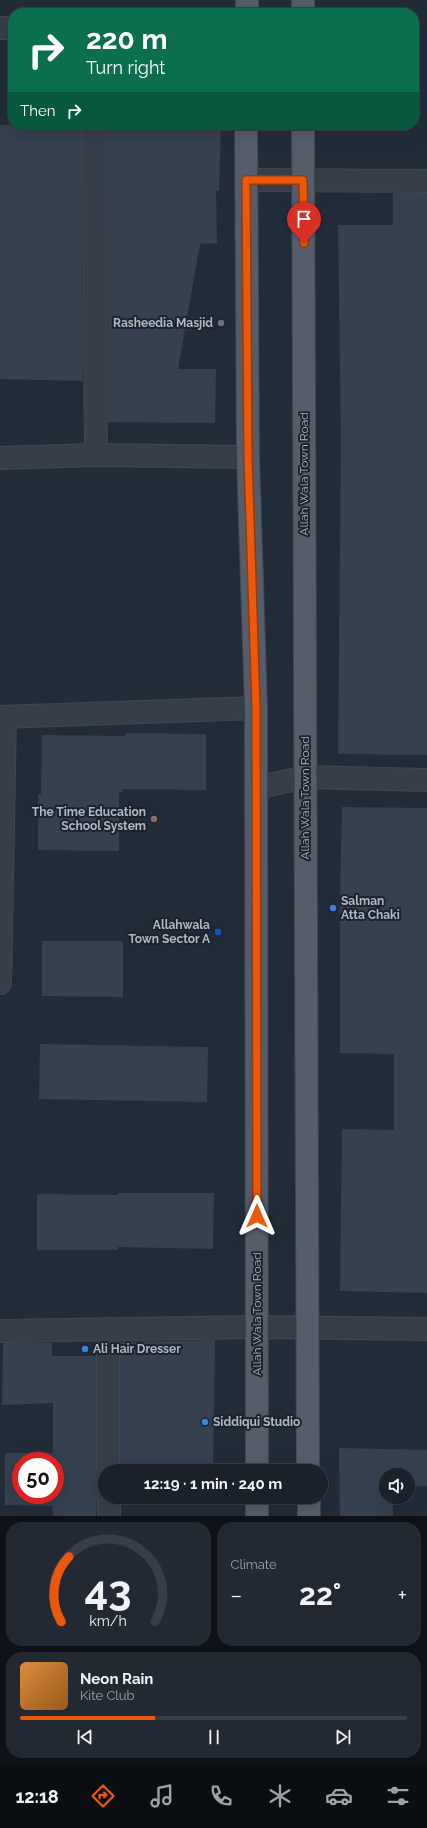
<!DOCTYPE html>
<html lang="en">
<head>
<meta charset="utf-8">
<style>
  :root { --surface:#1a212b; --page:#232933; --text:#f1f3f6; --muted:#9fa3a9; --line:#383e47; --accent:#ea580c }
  body { margin:0; font-family:Raleway,sans-serif; background:var(--page); color:var(--text); height:100vh; display:flex; flex-direction:column; font-size:15px; white-space:nowrap }
  * { box-sizing:border-box; margin:0 }
  p { font-size:13px; color:var(--muted) }
  .icon { flex:none; width:22px; height:22px; fill:none; stroke:currentColor; stroke-width:2; stroke-linecap:round; stroke-linejoin:round }
  .map { position:relative; height:1516px; overflow:hidden }
  .side { display:flex; flex-direction:column; gap:6px; padding:6px; background:#0e1218; flex:1 }
  .side>* { flex:none }
  .guide { position:absolute; left:8px; top:8px; width:411px; height:122px; border-radius:16px; box-shadow:0 4px 16px #0002,0 0 0 1px var(--line); background:#0b6e4f; color:#fff; overflow:hidden }
  .controls { position:absolute; left:379px; top:1468px; display:grid; gap:8px }
  .controls a { display:grid; place-items:center; width:36px; height:36px; border-radius:50%; background:var(--surface); box-shadow:0 4px 16px #0002,0 0 0 1px var(--line); font-size:20px }
  .speed { position:absolute; left:12px; top:1452px; display:flex; gap:8px; font-size:20px; font-weight:700; text-align:center }
  .speed>* { display:grid; place-content:center; width:52px; height:52px; border-radius:50%; background:var(--surface); box-shadow:0 4px 16px #0002,0 0 0 1px var(--line); line-height:1 }
  .speed .limit { border:6px solid #d22; background:#fff; color:#111 }
  .pin { position:absolute; display:grid; place-items:center; width:34px; height:34px; color:#fff; margin:-41px -17px; border-radius:50% 50% 50% 0; rotate:-45deg; box-shadow:0 0 4px #0007 }
  .pin .icon { rotate:45deg }
  .me { position:absolute; width:44px; margin:-22px; rotate:0deg; stroke-linejoin:round; filter:drop-shadow(0 0 3px #0008) }
  .turn { display:flex; align-items:center; gap:14px; height:84px; padding:0 12px; font-size:18px }
  .turn .icon { width:52px; height:52px; stroke-width:2.5 }
  .turn b { display:block; font-size:28px; line-height:34px }
  .then { display:flex; align-items:center; height:38px; padding:0 12px; background:#0003; gap:8px; font-size:15px }
  .big { font-size:30px; font-weight:700; line-height:1.1 }
  .side .card { flex:1; display:flex; flex-direction:column; justify-content:center; gap:6px; min-width:0; padding:0 14px; border-radius:16px; background:var(--page) }
  .side .dial { align-items:center; gap:0 }
  .dial svg { height:104px; overflow:visible; fill:none; stroke:var(--line); stroke-width:7; stroke-linecap:round; text-anchor:middle }
  .dial text { fill:var(--text); stroke:none }
  .song { display:flex; align-items:center; gap:12px }
  .cover { width:48px; height:48px; border-radius:6px; background:linear-gradient(135deg,hsl(30 70% 55%),hsl(30 70% 35%)) }
  .played { height:4px; border-radius:2px; background:linear-gradient(90deg,var(--accent) 35%,var(--line) 35%) }
  .keys { display:flex; justify-content:space-around; direction:ltr }
  .heat { display:flex; justify-content:space-between; align-items:center; font-size:22px; direction:ltr }
  .side .tiles { flex:1; display:grid; gap:6px; grid-template-columns:1fr 1fr }
  .card:last-child { grid-column:span 2 }
  .trip { position:absolute; left:98px; top:1464px; width:230px; height:40px; border-radius:20px; background:var(--surface); box-shadow:0 4px 16px #0002,0 0 0 1px var(--line); font-weight:700; line-height:40px; text-align:center }
  .tabs { display:flex; height:64px; justify-content:space-around; align-items:center; background:#0a0d11; color:var(--muted) }
  .tabs .icon { width:28px; height:28px }
  .tabs .on { color:var(--accent) }
  .tabs b { font-size:18px; color:var(--text) }
  .map>svg:first-child { display:block }
  .building { fill:#354050; fill-rule:evenodd }
  .lines { fill:none; stroke-linecap:round; stroke-linejoin:round }
  .minor-casing { stroke:#3f4752; stroke-width:24 }
  .major-casing { stroke:#3f4752; stroke-width:24 }
  .minor { stroke:#363e49; stroke-width:22 }
  .major { stroke:#545d69; stroke-width:22 }
  .route-casing { stroke:#983908; stroke-width:10 }
  .route { stroke:#ea580c; stroke-width:7 }
  .worship-dot { fill:#6b7280; stroke:#1b232e; stroke-width:1.5 }
  .education-dot { fill:#8d6e63; stroke:#1b232e; stroke-width:1.5 }
  .shop-dot { fill:#3f7fe0; stroke:#1b232e; stroke-width:1.5 }
  .transit-dot { fill:#1a4fb4; stroke:#1b232e; stroke-width:1.5 }
  .labels { text-anchor:middle; dominant-baseline:central; stroke-width:4; stroke-linejoin:round; paint-order:stroke }
  .poi-label { font-size:12px; font-weight:bold; fill:#b1b8c5; stroke:#1b232e; text-anchor:end }
  .street-label { font-size:12px; fill:#b1b8c5; stroke:#1b232e }
</style>
</head>
<body>
<div class="map">
<svg width="427" height="1516" viewBox="0 0 427 1516">
  <rect width="100%" height="100%" fill="#222c39"/>
  <g class="building">
    <path d="M0,125H82L83,381L0,379Z"/>
    <path d="M106,125H221L219,191H216L217,243L200,244L178,369H216L215,423L108,422Z"/>
    <path d="M393,193H427V755L338,754L341,442L338,225H393Z"/>
    <path d="M125,733L206,734V790L122,789V792H119V851L38,850V794H41L42,735L125,736Z"/>
    <path d="M342,807L427,808V1293L340,1291L342,1129L394,1130V1054L340,1053V897Z"/>
    <path d="M42,941H123V997L42,996Z"/>
    <path d="M40,1044L208,1047L207,1102L39,1099Z"/>
    <path d="M118,1193H214L213,1249L118,1247V1250H37V1194L118,1195Z"/>
    <path d="M215,1340L213,1471H120V1342Z"/>
    <path d="M3,1343H52V1356H96V1471L97,1478L105,1483V1486L98,1490L97,1497L96,1516H53L52,1506L5,1505V1453H53V1403L2,1405ZM21,1461H55V1495H21Z"/>
    <path d="M339,1448L427,1450V1486H408V1475H386V1497H393V1516H340Z"/>
    <rect x="122" y="1497" width="90" height="7"/>
  </g>
  <g class="lines">
    <defs>
      <g id="minor">
        <path d="M0,28H13"/>
        <path d="M94,125L96,455"/>
        <path d="M246,180L427,181"/>
        <path d="M0,458L96,455L248,457"/>
        <path d="M0,717L256,708"/>
        <path d="M256,788L305,777L427,780"/>
        <path d="M0,983L5,717"/>
        <path d="M108,1329V1471"/>
        <path d="M0,1331L257,1327L427,1329"/>
        <path d="M109,1497V1516"/>
      </g>
      <g id="major">
        <path d="M303,0V13"/>
        <path d="M247,13V0"/>
        <path d="M246,125L248,457L256,708L257,1471"/>
        <path d="M303,125L308,1471"/>
        <path d="M257,1497V1516"/>
        <path d="M309,1497V1516"/>
      </g>
    </defs>
    <use href="#minor" class="minor-casing"/>
    <use href="#major" class="major-casing"/>
    <use href="#minor" class="minor"/>
    <use href="#major" class="major"/>
  </g>
  <g class="lines">
    <defs>
      <path id="route" d="M257,1216L256,708L248,457L246,180H303L304,243"/>
    </defs>
    <use href="#route" class="route-casing"/>
    <use href="#route" class="route"/>
  </g>
  <circle class="worship-dot" cx="221" cy="323" r="4"/>
  <circle class="education-dot" cx="154" cy="819" r="4"/>
  <g class="shop-dot">
    <circle cx="333" cy="908" r="4"/>
    <circle cx="85" cy="1349" r="4"/>
    <circle cx="205" cy="1422" r="4"/>
  </g>
  <rect class="transit-dot" x="214" y="928" width="8" height="8" rx="2"/>
  <g class="labels">
    <g class="poi-label">
      <text x="213" y="323">Rasheedia Masjid</text>
      <text x="146" y="812">The Time Education<tspan x="146" dy="14">School System</tspan></text>
      <text x="341" y="901" text-anchor="start">Salman<tspan x="341" dy="14">Atta Chaki</tspan></text>
      <text x="210" y="925">Allahwala<tspan x="210" dy="14">Town Sector A</tspan></text>
      <text x="93" y="1349" text-anchor="start">Ali Hair Dresser</text>
      <text x="213" y="1422" text-anchor="start">Siddiqui Studio</text>
    </g>
    <g class="street-label">
      <text transform="translate(304 474) rotate(-90)">Allah Wala Town Road</text>
      <text transform="translate(305 798) rotate(-90)">Allah Wala Town Road</text>
      <text transform="translate(257 1314) rotate(-90)">Allah Wala Town Road</text>
    </g>
  </g>
</svg>
<div class="controls">
<a><svg class="icon" aria-label="sound" viewBox="0 0 24 24"><path d="M4 9h4l5-4v14l-5-4H4zM17 9q2 3 0 6"/></svg></a>
</div>
<div class="speed"><div class="limit">50</div></div>
<div class="pin" style="left:304px;top:243px;background:#d93025"><svg class="icon" aria-label="arrive" viewBox="0 0 24 24"><path d="M6 21V4h12l-3 4 3 4H6"/></svg></div>
<svg class="me" style="left:257px;top:1216px" viewBox="-20 -20 40 40"><path d="M0-17L14 15 0 8-14 15z" fill="#ea580c" stroke="#fff" stroke-width="4"/></svg>
<div class="trip">12:19 · 1 min · 240 m</div>
<div class="guide">
<div class="turn"><svg class="icon" aria-label="right" viewBox="0 0 24 24"><path d="M7 20v-9h11M14 6l5 5-5 5"/></svg><div><b>220 m</b>Turn right</div></div>
<div class="then">Then<svg class="icon" aria-label="right" viewBox="0 0 24 24"><path d="M7 20v-9h11M14 6l5 5-5 5"/></svg></div>
</div>
</div>
<section class="side">
<div class="tiles">
<div class="card dial"><svg viewBox="0 0 100 80">
<path d="M14 69A42 42 0 1 1 86 69"/>
<path d="M14 69A42 42 0 0 1 20 19" stroke="#ea580c"/>
<text x="50" y="56" font-size="32" font-weight="700">43</text>
<text x="50" y="72" font-size="11">km/h</text>
</svg></div>
<div class="card"><p>Climate</p>
<div class="heat"><a>−</a><b class="big">22°</b><a>+</a></div>
</div>
<div class="card">
<div class="song"><i class="cover"></i><div><b>Neon Rain</b><p>Kite Club</p></div></div>
<div class="played"></div>
<div class="keys"><svg class="icon" aria-label="previous" viewBox="0 0 24 24"><path d="M18 5L8 12l10 7zM5 5v14"/></svg><svg class="icon" aria-label="pause" viewBox="0 0 24 24"><path d="M8 5v14M16 5v14"/></svg><svg class="icon" aria-label="next" viewBox="0 0 24 24"><path d="M6 5l10 7-10 7zM19 5v14"/></svg></div>
</div>
</div>
</section>
<nav class="tabs">
<b>12:18</b>
<svg class="icon on" aria-label="directions" viewBox="0 0 24 24"><path d="M12 3l9 9-9 9-9-9zM9 14v-3h6M13 9l2 2-2 2"/></svg>
<svg class="icon" aria-label="music" viewBox="0 0 24 24"><path d="M9 18V5l10-2v13"/><circle cx="6" cy="18" r="3"/><circle cx="16" cy="16" r="3"/></svg>
<svg class="icon" aria-label="phone" viewBox="0 0 24 24"><path d="M5 4h4l2 5-3 2q2 4 5 5l2-3 5 2v4C11 20 4 13 5 4z"/></svg>
<svg class="icon" aria-label="climate" viewBox="0 0 24 24"><path d="M12 3v18M4 7l16 10M4 17L20 7"/></svg>
<svg class="icon" aria-label="car" viewBox="0 0 24 24"><path d="M5 17H2v-5l4-1 3-4h7l3 4 3 1v5h-3M9 17h6M6 11h13"/><circle cx="7" cy="17" r="2"/><circle cx="17" cy="17" r="2"/></svg>
<svg class="icon" aria-label="filters" viewBox="0 0 24 24"><path d="M4 7h16M4 17h16"/><circle cx="9" cy="7" r="2"/><circle cx="15" cy="17" r="2"/></svg>
</nav>
</body>
</html>
